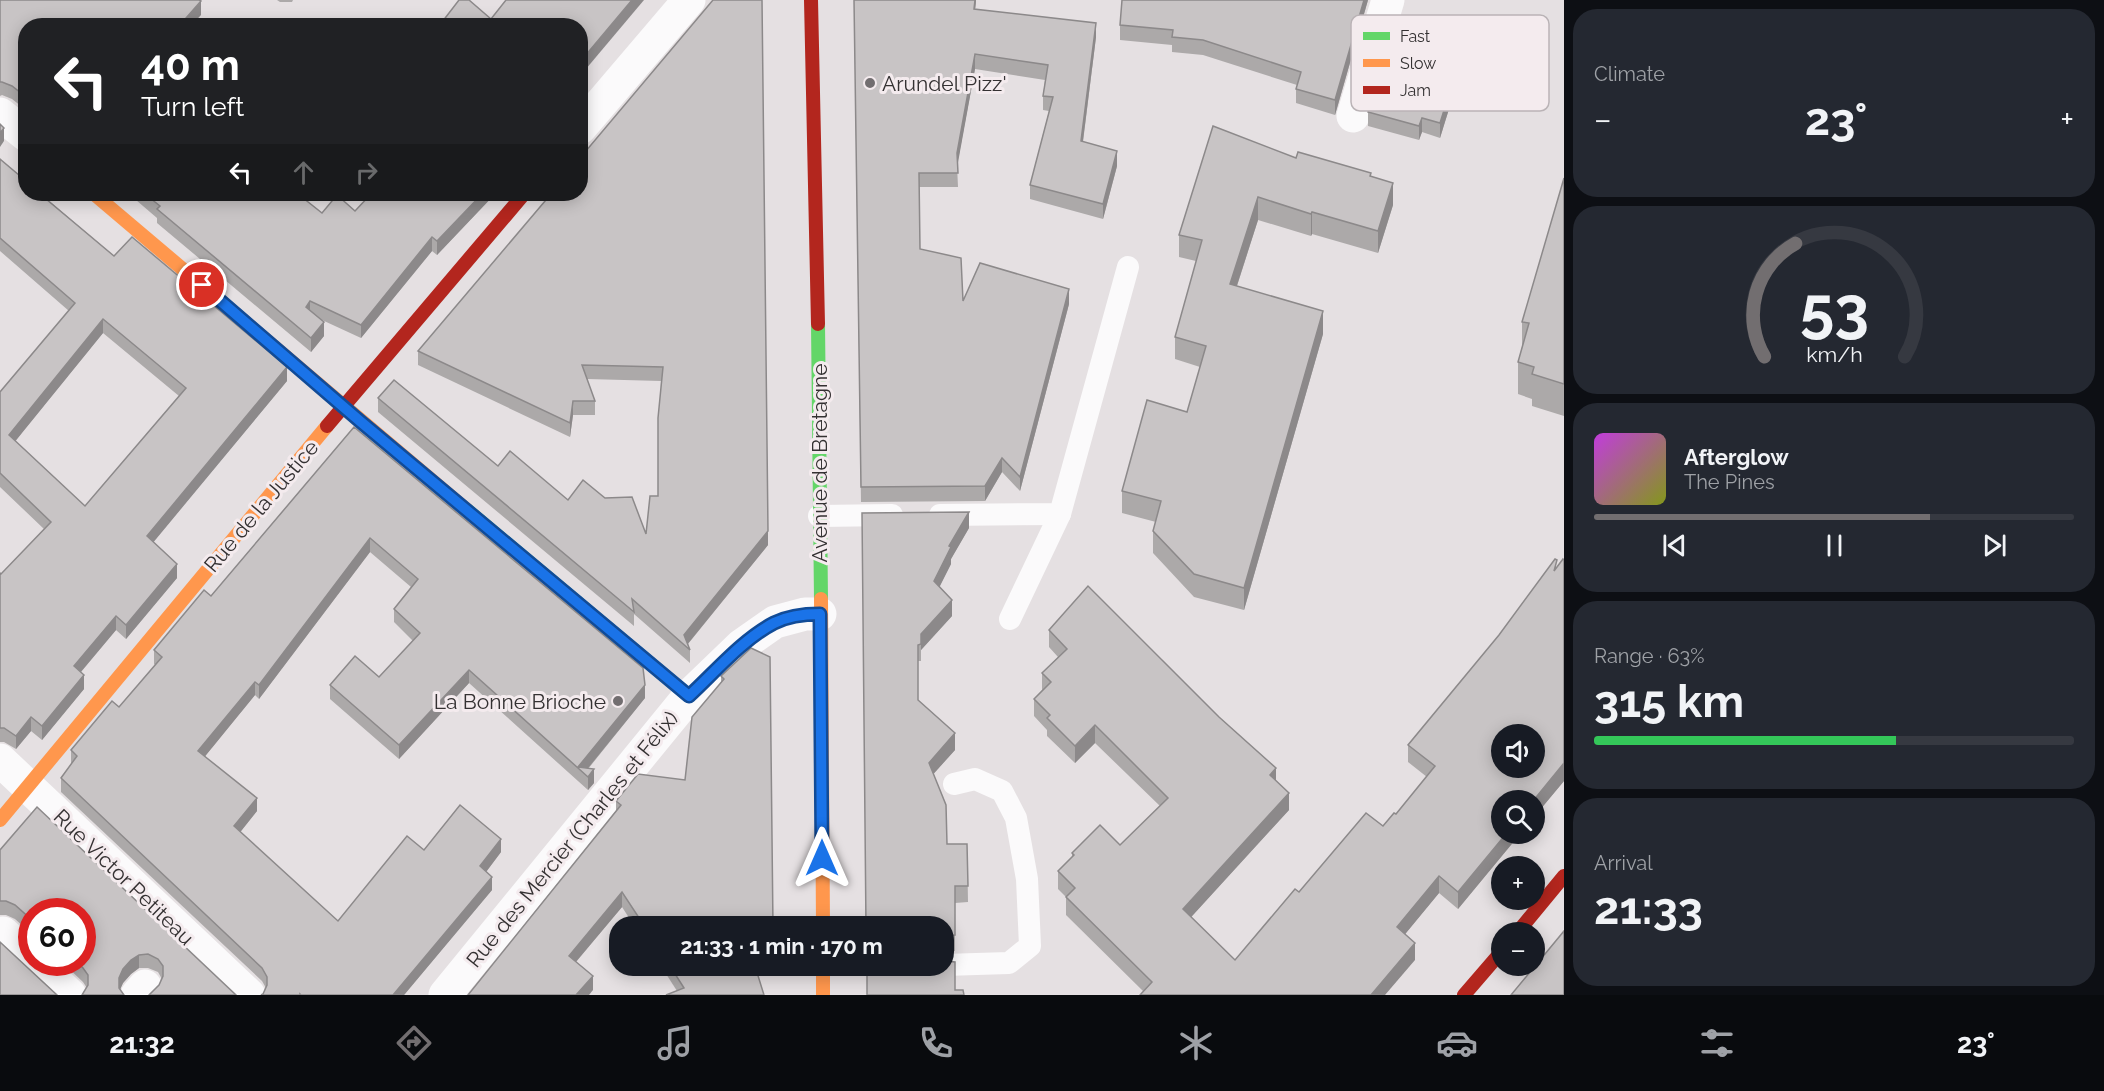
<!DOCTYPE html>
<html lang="en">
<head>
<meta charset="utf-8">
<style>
  :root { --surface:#171b24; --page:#242831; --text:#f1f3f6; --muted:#9ea1a6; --line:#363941; --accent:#726e70 }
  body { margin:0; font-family:Raleway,sans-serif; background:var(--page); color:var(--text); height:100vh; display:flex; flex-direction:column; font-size:22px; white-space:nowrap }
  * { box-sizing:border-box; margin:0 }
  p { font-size:20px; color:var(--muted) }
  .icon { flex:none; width:33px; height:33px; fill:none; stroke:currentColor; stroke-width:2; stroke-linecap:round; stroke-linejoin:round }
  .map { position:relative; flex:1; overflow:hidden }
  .panel { display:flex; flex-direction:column; gap:9px; padding:9px; background:#0d0f14; width:540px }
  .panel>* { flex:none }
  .hud { position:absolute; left:18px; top:18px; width:570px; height:183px; border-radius:24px; box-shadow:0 3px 15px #0003; background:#202124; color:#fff; overflow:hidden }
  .controls { position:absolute; left:1491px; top:724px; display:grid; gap:12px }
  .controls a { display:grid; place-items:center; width:54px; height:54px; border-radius:50%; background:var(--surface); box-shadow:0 3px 15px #0003; font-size:30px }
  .speed { position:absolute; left:18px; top:898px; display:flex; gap:12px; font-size:30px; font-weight:700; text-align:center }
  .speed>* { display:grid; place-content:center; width:78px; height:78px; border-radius:50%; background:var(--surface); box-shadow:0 3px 15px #0003; line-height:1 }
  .speed .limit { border:9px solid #d22; background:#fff; color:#111 }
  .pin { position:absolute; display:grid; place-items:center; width:51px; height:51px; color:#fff; margin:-26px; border:3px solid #fff; border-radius:50%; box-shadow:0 2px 6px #0007 }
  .me { position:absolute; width:66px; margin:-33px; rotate:0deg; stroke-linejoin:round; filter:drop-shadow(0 0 4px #0008) }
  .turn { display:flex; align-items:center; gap:21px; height:126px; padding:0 24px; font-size:27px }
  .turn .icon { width:78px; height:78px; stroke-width:2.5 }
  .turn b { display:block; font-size:42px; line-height:51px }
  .lanes { display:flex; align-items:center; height:57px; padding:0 24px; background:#0003; justify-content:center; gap:30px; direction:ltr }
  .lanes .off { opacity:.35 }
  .big { font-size:45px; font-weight:700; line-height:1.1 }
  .panel .tile { flex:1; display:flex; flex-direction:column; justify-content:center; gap:9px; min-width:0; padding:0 21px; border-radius:24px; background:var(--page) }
  .panel .dial { align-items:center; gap:0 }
  .dial svg { height:156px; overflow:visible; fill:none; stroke:var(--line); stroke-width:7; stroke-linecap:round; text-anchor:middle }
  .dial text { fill:var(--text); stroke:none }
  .song { display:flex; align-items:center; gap:18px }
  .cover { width:72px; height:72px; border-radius:9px; background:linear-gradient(135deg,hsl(290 70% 55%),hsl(70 70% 35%)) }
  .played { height:6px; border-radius:3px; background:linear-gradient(90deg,var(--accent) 70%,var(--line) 70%) }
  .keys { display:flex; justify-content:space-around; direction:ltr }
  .heat { display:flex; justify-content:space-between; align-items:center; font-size:33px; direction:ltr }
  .charge { height:9px; border-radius:4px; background:linear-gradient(90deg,#34c759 63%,var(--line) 0) }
  .trip { position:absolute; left:609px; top:916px; width:345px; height:60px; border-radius:24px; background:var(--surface); box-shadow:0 3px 15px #0003; font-weight:700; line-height:60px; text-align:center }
  .menu { display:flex; height:96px; justify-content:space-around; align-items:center; background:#090b0e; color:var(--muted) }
  .menu .icon { width:42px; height:42px }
  .menu .current { color:var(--accent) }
  .menu b { font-size:27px; color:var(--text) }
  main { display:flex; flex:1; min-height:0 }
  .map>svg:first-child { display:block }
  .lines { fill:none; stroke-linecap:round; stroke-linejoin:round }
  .lane { stroke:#fbfafb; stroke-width:22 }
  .street { stroke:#fbfafb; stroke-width:33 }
  .fast { stroke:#63d668; stroke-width:14 }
  .slow { stroke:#ff974d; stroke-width:14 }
  .jam { stroke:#b3261e; stroke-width:14 }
  .wall { fill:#aca9a9; fill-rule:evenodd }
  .shaded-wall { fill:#8c898a }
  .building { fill:#c8c4c5; stroke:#8c898a; stroke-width:1.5; fill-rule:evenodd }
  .route-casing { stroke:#114b97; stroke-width:15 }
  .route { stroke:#1a73e8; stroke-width:10 }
  .poi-dot { fill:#726e70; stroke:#f4ebee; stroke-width:2 }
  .labels { text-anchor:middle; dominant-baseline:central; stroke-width:6; stroke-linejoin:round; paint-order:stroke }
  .poi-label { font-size:21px; fill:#343132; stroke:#f4ebee; text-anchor:start }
  .street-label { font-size:21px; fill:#343132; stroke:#f4ebee }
  .key { fill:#f4ebee; stroke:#bab3b6; stroke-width:1.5 }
  .key-label { font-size:16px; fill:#343132 }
</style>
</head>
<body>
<main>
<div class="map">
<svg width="1564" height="995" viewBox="0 0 1564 995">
  <rect width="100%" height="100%" fill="#e5e0e2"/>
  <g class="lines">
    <g class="lane">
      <path d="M940,515L1060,514L1128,267"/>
      <path d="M819,516L892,515"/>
      <path d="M1010,619L1060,514"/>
      <path d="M944,965L1009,963L1030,946L1027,879L1016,818L1002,791L975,779L954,784"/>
    </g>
    <g class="street">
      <path d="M0,114L26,135"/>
      <path d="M1353,116L1388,0"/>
      <path d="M580,128L689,0"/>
      <path d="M0,760L249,995"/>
      <path d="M3,933L32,959"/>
      <path d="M36,963L70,995"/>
      <path d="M137,995L145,986"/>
      <path d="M445,995L689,696L742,645L775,622L805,614H820"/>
    </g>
    <g class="fast">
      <path d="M818,324L821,599"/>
      <path d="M467,510L689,696"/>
    </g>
    <g class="slow">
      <path d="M94,194L467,510"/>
      <path d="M821,599L823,927"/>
      <path d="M0,820L327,426"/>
      <path d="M823,966V995"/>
    </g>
    <g class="jam">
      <path d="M811,0L818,324"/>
      <path d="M327,426L524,194"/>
      <path d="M1517,933L1564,876"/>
      <path d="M1464,995L1502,951"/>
    </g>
  </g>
  <g class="wall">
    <path d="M0,0L201,15L26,26V110L12,99L2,95L0,96Z"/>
    <path d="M277,0H293L292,2H280Z"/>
    <path d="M854,0H976L975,9L1096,37L1083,142L1117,166L1103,219L1030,199V185L1049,111L1043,110V96L1045,80L975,69L957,165L958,187H919L920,249L963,301L1069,304L1020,491L1002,472L985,501L861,502Z"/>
    <path d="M1368,0L1335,115L1296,103V89L1297,85L1203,55L1172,52V45L1120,40V25Z"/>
    <path d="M1457,83L1440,138L1422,132L1419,140L1368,126V112Z"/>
    <path d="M1296,158L1371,177L1393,205L1378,253L1312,234L1311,236L1258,220L1237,286L1323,334L1244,610L1194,597L1153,553V531L1156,522L1122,513V491L1187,412L1200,367L1175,359V337L1196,261L1179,257V235Z"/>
    <path d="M0,159L114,256L287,381L153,542L177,578L126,639L116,630L81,672L84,689L42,740L31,731L16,749L4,742H0V573L1,574L44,529L0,487V392L69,311L0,251ZM103,333L179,396L85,506L15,441Z"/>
    <path d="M1564,178V416L1532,406V399L1518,394V362L1522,347V322Z"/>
    <path d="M129,194H298L322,213L355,211L371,194H495L437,255L432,251L361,338L322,320L324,336L311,352L157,223V218Z"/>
    <path d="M580,194L768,545L688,644L690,650V663L634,614V626L378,412V398L498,466L568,500L646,534L658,496L661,381L587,379L595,401V415H573L570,437L418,365V351Z"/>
    <path d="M354,427L645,698L588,769L594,783L588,790L469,683L399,759L330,699V685L379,677L413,641L394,622V609L411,587L370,552L259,699L255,695L205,756L257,811L240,832L338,921L424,850L501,852L486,872L492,890L404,995H261L263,994L266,988L262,981L61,792V778L71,764V750L119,707L155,665L154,664V650L211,596Z"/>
    <path d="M862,513L969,528L951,559V564L939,587L952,616L921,650V661H918V700L955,750L933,774L947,844H967L968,902L955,903V951L944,953V927Z"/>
    <path d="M1564,560V781L1534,817L1502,834H1520L1458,909L1439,893L1405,934L1415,960L1144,992L1066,915V897L1058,889V871L1072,858V853L1120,845L1160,806L1095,743L1075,763L1047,736V730L1034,716V699L1042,690V673L1058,657L1049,647V630L1276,781L1289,810L1191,917L1235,960L1299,892L1383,826L1396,814L1427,777L1408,762V745Z"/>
    <path d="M751,648L773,927H635L622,907L576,962L593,990L468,995L616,811V801L685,780L721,682V676Z"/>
    <path d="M0,850L236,995L151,994L159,985L162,979L158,972L148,968H139L131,974L123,983L120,989L87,988L83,982L63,963H82L32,912V934L15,919L6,915H0Z"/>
    <path d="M661,966H755L677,991Z"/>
  </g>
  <g class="shaded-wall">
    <path d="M632,0H644L580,76V62Z"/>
    <path d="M975,0H976L974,24V9Z"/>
    <path d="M1364,0H1368L1335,115V100Z"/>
    <path d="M201,1V15L191,26H179Z"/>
    <path d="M1096,23V37L1081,156V141Z"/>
    <path d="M975,54V69L957,168V153Z"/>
    <path d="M1457,69V83L1440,138V123Z"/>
    <path d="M1422,118V132L1419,140V126Z"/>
    <path d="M4,128V141L0,147V133Z"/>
    <path d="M1117,151V166L1103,219V204Z"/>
    <path d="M1393,183V205L1378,253V231Z"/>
    <path d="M482,194H495L437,255V241Z"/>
    <path d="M1258,197V220L1230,307V284Z"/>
    <path d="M1312,212V234L1311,236V214Z"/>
    <path d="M432,237V251L361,338V325Z"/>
    <path d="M1069,289V304L1020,491V477Z"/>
    <path d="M310,301V314L306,307Z"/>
    <path d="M1323,311V334L1244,610V588Z"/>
    <path d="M103,319V333L9,449V435Z"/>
    <path d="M324,322V336L311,352V338Z"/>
    <path d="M287,367V381L147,550V536Z"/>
    <path d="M573,401V415L570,437V423Z"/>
    <path d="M1002,458V472L985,501V486Z"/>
    <path d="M969,512V528L951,559V564L934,598V581L949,546Z"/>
    <path d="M768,531V545L686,646L684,635Z"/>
    <path d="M370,538V552L259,699V685Z"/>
    <path d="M177,564V578L126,639V625Z"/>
    <path d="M952,600V616L921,650V634Z"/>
    <path d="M116,616V630L74,680V666Z"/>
    <path d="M469,670V683L399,759V745Z"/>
    <path d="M84,675V689L42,740V726Z"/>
    <path d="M255,682V695L198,765V751Z"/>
    <path d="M645,685V698L584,773L578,767Z"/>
    <path d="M31,717V731L16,749V736Z"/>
    <path d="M1095,725V743L1075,763V746Z"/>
    <path d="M955,733V750L929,779V763Z"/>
    <path d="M1564,763V781L1534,817V801H1533Z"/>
    <path d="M1276,768V786L1270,775Z"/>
    <path d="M594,769V783L588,790V777Z"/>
    <path d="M1289,793V810L1183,926V909Z"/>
    <path d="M257,798V811L234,840V826Z"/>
    <path d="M1506,834H1520L1458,909V892Z"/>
    <path d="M501,839V852L480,880V866Z"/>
    <path d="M1439,876V893L1397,944V927Z"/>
    <path d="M492,877V890L404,995H393Z"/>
    <path d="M622,892V907L569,970V956Z"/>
    <path d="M1415,943V960L1385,995H1371Z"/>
    <path d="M139,955V968L131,974L123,983L119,992V978L123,969L131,960Z"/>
    <path d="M593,976V990L589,995H576Z"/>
  </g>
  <g class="building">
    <path d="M0,0H199L201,1L179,26H26V97L12,86L2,82H0Z"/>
    <path d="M459,0H469L491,19L506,0H632L580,62V26H439Z"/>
    <path d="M713,0H762L768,531L684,635L690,650L632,599L634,612L378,398L394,380L498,466L510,451L568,500L583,480L605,498L632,497L646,534L650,496H658V418L663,367L582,365L595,401H573L570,423L418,351L551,194H580V158Z"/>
    <path d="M854,0H975L974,9L1096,23L1081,141L1117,151L1103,204L1030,185L1053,97L1043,96L1048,65L975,54L957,153L958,173H919L920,249L961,258L963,301L980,263L1069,289L1020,477L1002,458L985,486L861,487Z"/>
    <path d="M1122,0H1364L1335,100L1296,89L1301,72L1203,40L1172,37L1173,30L1120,25Z"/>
    <path d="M1389,48L1457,69L1440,123L1422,118L1419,126L1368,112Z"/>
    <path d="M0,124L4,128L0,133Z"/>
    <path d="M1213,126L1296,158L1298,152L1371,173L1370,176L1393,183L1378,231L1312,212L1311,214L1258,197L1230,284L1323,311L1244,588L1194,574L1153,531L1161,501L1122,491L1147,400L1187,412L1206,346L1175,337L1202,240L1179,235Z"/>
    <path d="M0,159L26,181V194H40L114,256L132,237L287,367L147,536L177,564L126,625L116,616L74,666L84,675L42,726L31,717L16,736L4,728H0V573L1,574L51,522L0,473V392L75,303L0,238ZM103,319L186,388L85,506L9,435Z"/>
    <path d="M1564,178V384L1532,374L1534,367L1518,362L1529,323L1522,322Z"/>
    <path d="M145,194H298L322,213L337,195L355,211L371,194H482L437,241L432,237L361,325L310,301L306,307L324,322L311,338L157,209L160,206Z"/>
    <path d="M354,427L643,668L645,685L578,767L594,769L588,777L469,670L399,745L330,685L355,656L379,677L420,633L394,609L418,579L370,538L259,685L255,682L198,751L257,798L234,826L338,921L407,836L424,850L460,805L501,839L480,866L492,877L393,995H301L300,994V995H261L263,994L267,985V977L262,968L61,778L77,756L71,750L112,701L119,707L162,657L154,650L204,590L211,596Z"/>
    <path d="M969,512L949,546L951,547L934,581L952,600L921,634V644L918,645V700L955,733L929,763L946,805L947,844H967L968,886H955V935L944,936V927H866L862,513Z"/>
    <path d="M1555,559L1557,560L1554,571L1563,559L1564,560V763L1533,801H1502V834H1506L1458,892L1439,876L1397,927L1415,943L1371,995H1140L1152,982L1066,897L1075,888L1058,871L1074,855L1072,853L1100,825L1120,845L1168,798L1095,725L1075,746L1047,718L1050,715L1034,699L1051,682L1042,673L1067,649L1049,630L1088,586L1219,717L1276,768L1270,775L1289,793L1183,909L1235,960L1295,889L1299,892L1366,813L1383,826L1394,813L1396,814L1435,766L1408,745L1499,635ZM1502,735H1534V768H1502Z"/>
    <path d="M751,648L770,657L773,927H645L622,892L569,956L593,976L576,995H468L621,805L616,801L638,774L685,780L692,717L724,679L721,676Z"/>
    <path d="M37,807L236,995H149L159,985L163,976V966L158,959L148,954L139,955L131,960L123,969L119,978V988L124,995H82L88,985V975L83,968L78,963H82V912H32V920L15,905L6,901H0V850Z"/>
    <path d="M1564,931V995H1511Z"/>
    <path d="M0,942L57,995H0Z"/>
    <path d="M944,961L955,962V990H963L964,995H867V966H944Z"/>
    <path d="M670,966H755L764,995H666L684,988Z"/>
  </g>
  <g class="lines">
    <defs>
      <path id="route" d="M202,285L361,422L689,696C715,672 743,639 774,623C788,616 805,614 820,614L822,858"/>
    </defs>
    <use href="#route" class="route-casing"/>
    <use href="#route" class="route"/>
  </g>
  <g class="poi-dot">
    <circle cx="870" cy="83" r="6"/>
    <circle cx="618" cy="701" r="6"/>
  </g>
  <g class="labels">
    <g class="poi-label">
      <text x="882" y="83">Arundel Pizz'</text>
      <text x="606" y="701" text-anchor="end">La Bonne Brioche</text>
    </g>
    <g class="street-label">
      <text transform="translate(819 463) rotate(-90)">Avenue de Bretagne</text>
      <text transform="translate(261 506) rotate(-50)">Rue de la Justice</text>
      <text transform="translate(572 839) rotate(-51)">Rue des Mercier (Charles et Félix)</text>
      <text transform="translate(124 877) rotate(44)">Rue Victor Petiteau</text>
    </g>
  </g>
  <rect x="1351" y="15" width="198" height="96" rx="9" class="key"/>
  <rect x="1363" y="32" width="27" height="8" fill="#63d668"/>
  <rect x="1363" y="59" width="27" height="8" fill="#ff974d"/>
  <rect x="1363" y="86" width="27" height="8" fill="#b3261e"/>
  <g class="key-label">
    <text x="1400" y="42">Fast</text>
    <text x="1400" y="69">Slow</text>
    <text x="1400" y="96">Jam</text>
  </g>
</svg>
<div class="controls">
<a><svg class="icon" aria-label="sound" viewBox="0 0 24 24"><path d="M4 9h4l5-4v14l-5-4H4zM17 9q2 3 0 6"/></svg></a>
<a><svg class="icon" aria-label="search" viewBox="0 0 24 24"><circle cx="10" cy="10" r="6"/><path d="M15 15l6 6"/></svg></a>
<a>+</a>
<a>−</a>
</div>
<div class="speed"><div class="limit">60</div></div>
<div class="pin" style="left:202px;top:285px;background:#d93025"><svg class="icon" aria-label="arrive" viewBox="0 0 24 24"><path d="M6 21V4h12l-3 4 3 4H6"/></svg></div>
<svg class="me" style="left:822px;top:858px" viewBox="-20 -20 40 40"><path d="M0-17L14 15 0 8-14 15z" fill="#1a73e8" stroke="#fff" stroke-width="4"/></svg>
<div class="trip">21:33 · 1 min · 170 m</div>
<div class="hud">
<div class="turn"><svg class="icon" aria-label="left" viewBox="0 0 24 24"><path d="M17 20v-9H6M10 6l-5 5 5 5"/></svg><div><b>40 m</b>Turn left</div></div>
<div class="lanes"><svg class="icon" aria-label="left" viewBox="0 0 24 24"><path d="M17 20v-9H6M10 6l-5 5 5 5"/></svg><svg class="icon off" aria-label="ahead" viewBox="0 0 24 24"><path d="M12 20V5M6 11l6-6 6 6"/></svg><svg class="icon off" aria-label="right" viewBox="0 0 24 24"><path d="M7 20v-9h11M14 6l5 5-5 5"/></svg></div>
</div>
</div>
<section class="panel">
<div class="tile"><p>Climate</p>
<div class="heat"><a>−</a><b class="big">23°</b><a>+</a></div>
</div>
<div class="tile dial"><svg viewBox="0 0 100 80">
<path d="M14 69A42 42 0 1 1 86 69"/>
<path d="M14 69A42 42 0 0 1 30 11" stroke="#726e70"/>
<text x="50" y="56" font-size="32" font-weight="700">53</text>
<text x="50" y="72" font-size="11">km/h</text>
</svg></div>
<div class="tile">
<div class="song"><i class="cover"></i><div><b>Afterglow</b><p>The Pines</p></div></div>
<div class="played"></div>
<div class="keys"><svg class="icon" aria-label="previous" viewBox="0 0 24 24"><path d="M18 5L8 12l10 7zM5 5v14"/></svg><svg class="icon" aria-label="pause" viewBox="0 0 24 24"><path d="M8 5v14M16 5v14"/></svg><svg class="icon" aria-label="next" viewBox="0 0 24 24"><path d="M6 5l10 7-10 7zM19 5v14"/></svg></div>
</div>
<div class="tile"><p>Range · 63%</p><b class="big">315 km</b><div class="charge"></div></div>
<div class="tile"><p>Arrival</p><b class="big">21:33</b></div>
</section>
</main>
<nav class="menu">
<b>21:32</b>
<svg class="icon current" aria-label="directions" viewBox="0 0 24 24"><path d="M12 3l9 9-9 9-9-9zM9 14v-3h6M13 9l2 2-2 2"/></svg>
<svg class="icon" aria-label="music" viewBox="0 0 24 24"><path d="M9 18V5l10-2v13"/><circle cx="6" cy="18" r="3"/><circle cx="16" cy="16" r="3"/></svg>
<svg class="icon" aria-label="phone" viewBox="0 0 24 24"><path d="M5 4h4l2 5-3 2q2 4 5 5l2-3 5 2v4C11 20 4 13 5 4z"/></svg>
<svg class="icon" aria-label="climate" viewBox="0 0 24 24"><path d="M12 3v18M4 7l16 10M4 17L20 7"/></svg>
<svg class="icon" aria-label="car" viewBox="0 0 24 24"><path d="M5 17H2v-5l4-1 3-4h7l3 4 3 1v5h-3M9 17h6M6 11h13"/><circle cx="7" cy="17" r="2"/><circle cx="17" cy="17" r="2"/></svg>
<svg class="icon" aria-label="filters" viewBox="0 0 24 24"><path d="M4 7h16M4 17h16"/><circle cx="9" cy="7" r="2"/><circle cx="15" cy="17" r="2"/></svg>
<b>23°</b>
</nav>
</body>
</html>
